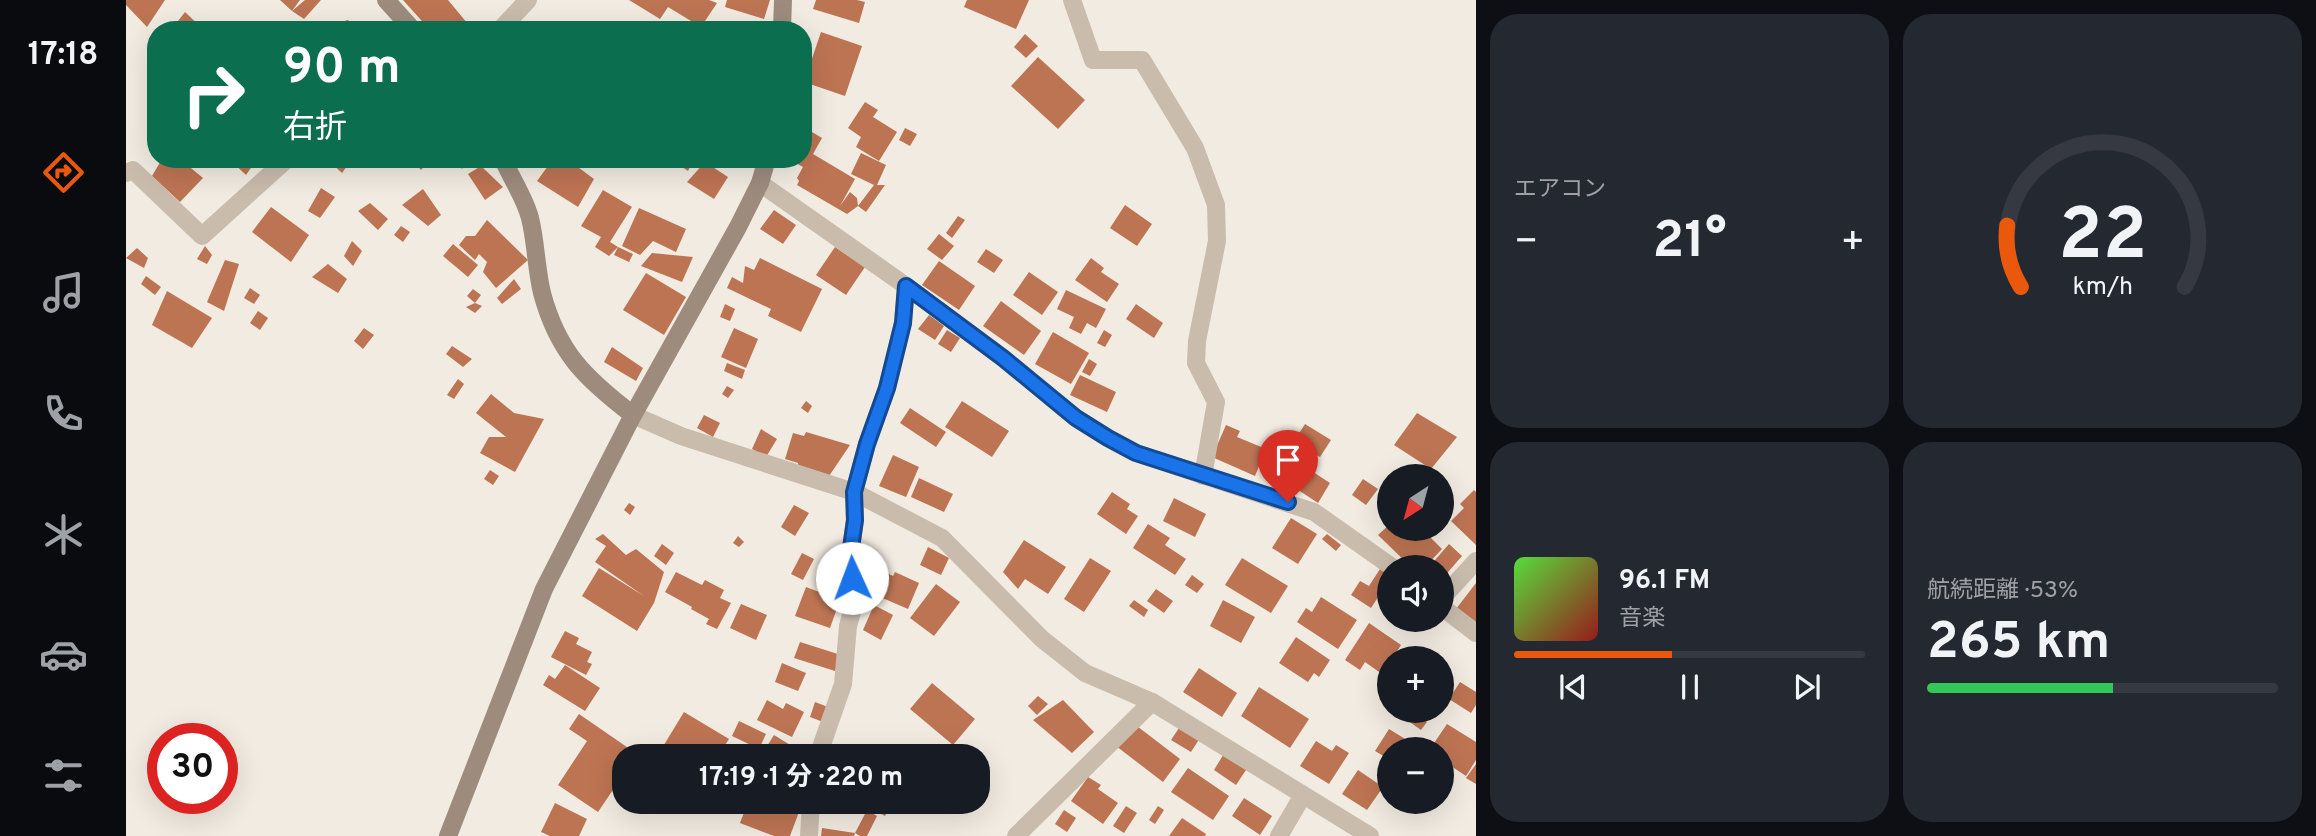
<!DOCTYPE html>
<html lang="ja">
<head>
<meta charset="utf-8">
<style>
  :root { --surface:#171b24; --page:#242831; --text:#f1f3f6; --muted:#9ea1a6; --line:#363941; --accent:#ea580c }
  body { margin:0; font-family:Overpass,"Noto Sans JP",sans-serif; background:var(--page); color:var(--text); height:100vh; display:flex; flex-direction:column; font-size:26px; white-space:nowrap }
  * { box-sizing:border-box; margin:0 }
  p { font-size:23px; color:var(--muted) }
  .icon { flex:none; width:38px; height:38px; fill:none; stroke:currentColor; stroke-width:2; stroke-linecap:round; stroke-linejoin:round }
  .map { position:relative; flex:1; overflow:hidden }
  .drawer { display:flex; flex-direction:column; gap:14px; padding:14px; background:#0d0f14; width:840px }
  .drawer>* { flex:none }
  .banner { position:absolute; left:21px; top:21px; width:665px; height:147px; border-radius:28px; box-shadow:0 7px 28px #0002; background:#0b6e4f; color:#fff; overflow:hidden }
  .needle { width:46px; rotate:216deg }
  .fabs { position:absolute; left:1251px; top:464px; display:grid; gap:14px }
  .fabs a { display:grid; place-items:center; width:77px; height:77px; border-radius:50%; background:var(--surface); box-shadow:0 7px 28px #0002; font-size:35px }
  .speed { position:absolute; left:21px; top:723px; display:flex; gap:14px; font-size:35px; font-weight:700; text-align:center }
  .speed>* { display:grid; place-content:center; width:91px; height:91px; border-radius:50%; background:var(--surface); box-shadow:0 7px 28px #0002; line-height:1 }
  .speed .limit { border:10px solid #d22; background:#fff; color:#111 }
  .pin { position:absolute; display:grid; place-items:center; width:60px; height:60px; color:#fff; margin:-72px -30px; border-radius:50% 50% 50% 0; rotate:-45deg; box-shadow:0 0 7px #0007 }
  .pin .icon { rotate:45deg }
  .me { position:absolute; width:77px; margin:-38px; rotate:358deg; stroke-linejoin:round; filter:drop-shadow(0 0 5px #0008) }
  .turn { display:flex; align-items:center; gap:24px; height:147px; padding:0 21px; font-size:32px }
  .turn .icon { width:91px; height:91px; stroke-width:2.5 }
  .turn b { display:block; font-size:49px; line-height:60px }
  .big { font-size:52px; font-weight:700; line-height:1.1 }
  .drawer .widget { flex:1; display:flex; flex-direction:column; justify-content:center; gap:10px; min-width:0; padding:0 24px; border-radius:28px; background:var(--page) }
  .drawer .dial { align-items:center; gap:0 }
  .dial svg { height:182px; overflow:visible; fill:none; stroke:var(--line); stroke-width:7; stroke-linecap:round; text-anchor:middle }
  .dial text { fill:var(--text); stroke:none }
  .song { display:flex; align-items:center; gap:21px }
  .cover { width:84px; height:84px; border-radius:10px; background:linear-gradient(135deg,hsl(110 70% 55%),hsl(0 70% 35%)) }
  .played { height:7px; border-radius:4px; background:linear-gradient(90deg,var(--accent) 45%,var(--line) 45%) }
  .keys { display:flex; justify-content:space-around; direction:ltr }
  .heat { display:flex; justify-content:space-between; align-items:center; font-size:38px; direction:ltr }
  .charge { height:10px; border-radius:5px; background:linear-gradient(90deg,#34c759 53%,var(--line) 0) }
  .drawer .tiles { flex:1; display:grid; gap:14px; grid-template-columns:repeat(2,1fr) }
  .trip { position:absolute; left:486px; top:744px; width:378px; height:70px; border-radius:28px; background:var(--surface); box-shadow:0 7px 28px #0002; font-weight:700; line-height:70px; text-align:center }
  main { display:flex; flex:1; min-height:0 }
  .menu { display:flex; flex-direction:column; width:126px; justify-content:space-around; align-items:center; background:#090b0e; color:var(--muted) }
  .menu .icon { width:49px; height:49px }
  .menu .selected { color:var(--accent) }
  .menu b { font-size:32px; color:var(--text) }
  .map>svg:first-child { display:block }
  .building { fill:#bd7453 }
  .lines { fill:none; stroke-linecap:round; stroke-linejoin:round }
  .street { stroke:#c9bcad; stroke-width:18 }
  .secondary { stroke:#9d8c7e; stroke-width:18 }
  .route-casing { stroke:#114b97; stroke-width:18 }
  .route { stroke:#1a73e8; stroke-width:12 }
</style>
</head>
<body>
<main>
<nav class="menu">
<b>17:18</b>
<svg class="icon selected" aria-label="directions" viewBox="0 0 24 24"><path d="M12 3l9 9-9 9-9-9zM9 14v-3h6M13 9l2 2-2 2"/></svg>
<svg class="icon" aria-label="music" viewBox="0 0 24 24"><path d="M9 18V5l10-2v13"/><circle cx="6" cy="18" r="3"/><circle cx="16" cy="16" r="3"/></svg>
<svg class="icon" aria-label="phone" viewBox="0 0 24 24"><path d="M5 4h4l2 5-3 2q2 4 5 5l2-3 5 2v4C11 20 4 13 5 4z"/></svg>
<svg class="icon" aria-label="climate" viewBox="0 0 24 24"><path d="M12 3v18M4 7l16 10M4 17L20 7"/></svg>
<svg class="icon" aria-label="car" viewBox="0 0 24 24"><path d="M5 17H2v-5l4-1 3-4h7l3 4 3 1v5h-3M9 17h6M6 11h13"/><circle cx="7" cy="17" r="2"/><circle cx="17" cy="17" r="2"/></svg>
<svg class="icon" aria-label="filters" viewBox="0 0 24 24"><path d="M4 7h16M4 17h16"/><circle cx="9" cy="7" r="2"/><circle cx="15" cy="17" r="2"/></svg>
</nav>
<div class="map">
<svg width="1350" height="836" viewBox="0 0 1350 836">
  <rect width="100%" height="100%" fill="#f2ebe1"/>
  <g class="building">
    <path d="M0,0H39L21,27L0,5Z"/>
    <path d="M154,0H174L166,11Z"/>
    <path d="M179,0H195L178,19L166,11Z"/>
    <path d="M277,0H322L342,24L336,30H304Z"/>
    <path d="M503,0H583L591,3L575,27L542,7L534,19Z"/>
    <path d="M601,0H644L638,19L599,7Z"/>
    <path d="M690,0H731L739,2L733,23L687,9Z"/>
    <path d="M841,0H903L890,29L838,7Z"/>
    <path d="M59,12L78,30H45Z"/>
    <path d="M222,20L232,30H191V29Z"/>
    <path d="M695,32L736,46L719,96L678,82Z"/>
    <path d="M899,34L912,46L900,58L888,47Z"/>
    <path d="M912,57L959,100L932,129L885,86Z"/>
    <path d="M739,102L752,110L747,117L771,132L753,161L730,147L735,137L722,128Z"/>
    <path d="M779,128L791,134L784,146L773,140Z"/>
    <path d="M681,129L696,138L687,154L729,179L714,206L724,192L731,198L732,206L721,214L671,185L673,181L671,178L677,167L663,159H677V136Z"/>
    <path d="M735,153L760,165L751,185H759L740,212L732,206L748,185L725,174Z"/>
    <path d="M36,159H54L77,178L54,202L26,176Z"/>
    <path d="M103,159H131L120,175Z"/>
    <path d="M201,159H226L216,173Z"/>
    <path d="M285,159H305L295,170Z"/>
    <path d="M330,159H344L336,169Z"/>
    <path d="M427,159H441L468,179L452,207L411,181Z"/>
    <path d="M544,159H568L562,171Z"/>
    <path d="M579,162L602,177L588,199L561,182Z"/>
    <path d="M355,166L377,187L359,200L342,174Z"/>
    <path d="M195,188L209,197L194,218L182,211Z"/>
    <path d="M297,189L315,215L302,226L276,205Z"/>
    <path d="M477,190L506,207L484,242L492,247L483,256L469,247L475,237L455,226Z"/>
    <path d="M244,203L262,219L252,230L232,211Z"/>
    <path d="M999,205L1026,224L1011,246L984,228Z"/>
    <path d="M145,207L183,235L165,262L126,232Z"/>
    <path d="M513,208L560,229L550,252L527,241L514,255L496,246Z"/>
    <path d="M648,210L670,225L657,244L634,229Z"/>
    <path d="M832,216L839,220L826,238L820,233Z"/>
    <path d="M361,220L402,260L370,288L357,272L361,262L353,254L349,260L333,245L340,236H349Z"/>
    <path d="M275,226L284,232L277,242L268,235Z"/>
    <path d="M813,234L828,246L816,260L801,249Z"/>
    <path d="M226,241L236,251L227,266L218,256Z"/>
    <path d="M327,244L352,265L342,277L317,256Z"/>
    <path d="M79,246L86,255L81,264L71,259Z"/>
    <path d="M492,247L507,254L503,262L488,255Z"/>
    <path d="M709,247L739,267L720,295L690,275Z"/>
    <path d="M11,248L22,258L18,268L0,258Z"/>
    <path d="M860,249L877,260L868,273L851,262Z"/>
    <path d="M526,253L567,257L556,282L515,266Z"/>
    <path d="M634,258L696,289L675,332L642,316L645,309L601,288L606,277L617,283L619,266L628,270Z"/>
    <path d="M965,258L978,268L975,272L993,284L981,302L949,280Z"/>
    <path d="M99,260L113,264L98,311L81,302Z"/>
    <path d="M813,261L849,286L833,310L796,285Z"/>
    <path d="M202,264L221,279L212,293L186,277Z"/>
    <path d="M903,272L932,292L916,315L887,295Z"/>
    <path d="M520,273L560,297L538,335L497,310Z"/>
    <path d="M20,276L35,287L29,295L15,284Z"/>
    <path d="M388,279L395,289L376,304L371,298Z"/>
    <path d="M124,288L134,295L128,304L118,298Z"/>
    <path d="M347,289L355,295L349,303L341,296Z"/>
    <path d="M940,290L980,309L970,328L961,323L955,334L943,328L948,317L931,309Z"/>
    <path d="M41,291L86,318L66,348L26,325Z"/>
    <path d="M875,301L915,331L898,355L857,326Z"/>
    <path d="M349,303L356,306L349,313L340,307Z"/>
    <path d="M599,304L609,309L604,321L594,317Z"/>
    <path d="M1010,304L1037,323L1028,338L1000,319Z"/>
    <path d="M132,311L142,318L134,330L124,323Z"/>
    <path d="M803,315L818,326L809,340L792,329Z"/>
    <path d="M238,328L248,335L237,349L228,341Z"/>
    <path d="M608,328L632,339L620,368L595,357Z"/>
    <path d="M821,330L834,338L825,352L812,344Z"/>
    <path d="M978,330L986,335L979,347L971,343Z"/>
    <path d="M927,332L963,353L945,384L909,364Z"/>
    <path d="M326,346L346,359L337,367L320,354Z"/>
    <path d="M486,347L517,368L510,381L478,362Z"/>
    <path d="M963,359L971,364L964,376L956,372Z"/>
    <path d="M601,363L619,370L616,379L598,371Z"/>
    <path d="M954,375L990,392L981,412L944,395Z"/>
    <path d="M332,379L338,384L328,399L321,395Z"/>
    <path d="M601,386L608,390L602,398L596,394Z"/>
    <path d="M365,394L388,413L418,419L389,472L354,453L363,437H380L350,413Z"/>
    <path d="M680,401L686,406L682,413L675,408Z"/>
    <path d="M836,401L883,431L866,457L819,427Z"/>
    <path d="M784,408L820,432L810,447L774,423Z"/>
    <path d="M1291,413L1331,437L1305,469L1268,445Z"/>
    <path d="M578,415L594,423L587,437L571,428Z"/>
    <path d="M1179,424L1205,440L1194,457L1168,441Z"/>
    <path d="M1100,425L1114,431L1111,437L1140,449L1129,476L1086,457Z"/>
    <path d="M635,429L651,439L640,457L626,449Z"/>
    <path d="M680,432L724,445L701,479L672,469V463L659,459L667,433L678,436Z"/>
    <path d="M767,455L793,467L780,497L753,486Z"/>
    <path d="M1161,455L1204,483L1192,503L1148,474Z"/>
    <path d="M364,470L373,476L367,485L358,479Z"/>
    <path d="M793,478L827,494L818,512L785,497Z"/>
    <path d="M1237,479L1252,489L1240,505L1226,495Z"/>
    <path d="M1348,490L1350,492V545L1325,521L1338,508L1334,504Z"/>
    <path d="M986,492L1004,504L1001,509L1012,516L1000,534L971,514Z"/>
    <path d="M1048,498L1080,514L1069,537L1037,521Z"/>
    <path d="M503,503L509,507L504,515L498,510Z"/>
    <path d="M668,505L683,513L669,536L655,527Z"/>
    <path d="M1165,518L1191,534L1172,564L1146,548Z"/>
    <path d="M1022,524L1044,538L1039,545L1060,559L1049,575L1007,548Z"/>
    <path d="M1264,524V528H1295L1316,549L1299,567H1285L1252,535Z"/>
    <path d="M477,534L500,555L510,549L538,572L528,603L511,631L456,596L473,568L518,596L469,562L480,546L469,539Z"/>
    <path d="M1201,534L1215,545L1210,551L1196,539Z"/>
    <path d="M612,536L618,542L613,547L607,543Z"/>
    <path d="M898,540L940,567L922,594L899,579L892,589L877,572Z"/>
    <path d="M536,544L548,553L540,565L528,556Z"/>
    <path d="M1323,544L1336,556L1316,579V567H1303Z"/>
    <path d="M802,547L823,558L815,575L794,565Z"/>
    <path d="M676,553L688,559L677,580L665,574Z"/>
    <path d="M964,558L985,571L958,612L938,599Z"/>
    <path d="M1116,558L1162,586L1145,613L1099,585Z"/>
    <path d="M747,567L767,576L769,572L793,583L782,609L738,590Z"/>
    <path d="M1254,569L1264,576V579L1245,608L1225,595L1234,581L1243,586Z"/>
    <path d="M550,572L576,585L579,580L598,590L594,598L605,603L591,629L580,624L583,619L565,609L566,607L539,592Z"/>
    <path d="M1066,575L1078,584L1071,593L1059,585Z"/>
    <path d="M1350,583V624L1330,609Z"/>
    <path d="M810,584L834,602L808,636L784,618Z"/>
    <path d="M680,587L714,600L704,628L669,616Z"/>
    <path d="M1030,589L1047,601L1038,613L1021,601Z"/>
    <path d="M1195,597L1231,620L1212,649L1171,622L1180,608L1186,612Z"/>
    <path d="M1008,600L1022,610L1018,617L1003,606Z"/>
    <path d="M1097,600L1129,617L1115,643L1084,626Z"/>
    <path d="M615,604L641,615L630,640L604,628Z"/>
    <path d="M748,605L767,615L755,640L737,630Z"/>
    <path d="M1243,623L1275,645L1267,658H1264V663L1256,674L1239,662L1234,670L1219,660Z"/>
    <path d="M439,631L453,638L450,644L466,652L461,662L466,664L460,675L425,657Z"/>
    <path d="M1170,637L1204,660L1193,677L1188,673L1182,682L1153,663Z"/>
    <path d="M674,642L715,655L709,671L668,658Z"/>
    <path d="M656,663L680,673L672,691L649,682Z"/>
    <path d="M439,665L474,688L459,711L417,685L423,675L429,679Z"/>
    <path d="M1073,668L1111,693L1096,717L1057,692Z"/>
    <path d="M1334,682L1350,692V705L1345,713L1323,699Z"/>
    <path d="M806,683L849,719L827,745L784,709Z"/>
    <path d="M1133,687L1183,719L1164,748L1115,716Z"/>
    <path d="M912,696L922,704L911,715L902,706Z"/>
    <path d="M641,700L657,709L660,703L678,712L666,737L631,720Z"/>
    <path d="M937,700L968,732L946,753L907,720Z"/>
    <path d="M689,702L702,707L697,722L684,717Z"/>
    <path d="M1283,710L1301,722L1295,730L1278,718Z"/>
    <path d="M558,712L603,739L592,756H538L533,753Z"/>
    <path d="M453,714L511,754L510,756H499V772L472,812L432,785L461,741L443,729Z"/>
    <path d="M613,721L640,734L633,749L606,736Z"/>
    <path d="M1007,723L1054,759L1037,782L990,746Z"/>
    <path d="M1321,724L1350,742V760L1340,776L1316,760V749H1304Z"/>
    <path d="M1055,725L1074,738L1065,752L1045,740Z"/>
    <path d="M1263,729L1289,745L1286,749H1264V760L1249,751Z"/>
    <path d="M648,735L669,748L664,756H646L638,751Z"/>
    <path d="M1190,741L1206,751L1210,745L1223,753L1203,784L1174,766Z"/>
    <path d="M724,744L749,756H718Z"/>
    <path d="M1099,752L1122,767L1110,785L1088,770Z"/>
    <path d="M1350,764V784L1340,778Z"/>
    <path d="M1062,768L1103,796L1087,820L1045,792Z"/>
    <path d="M1232,770L1257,787L1241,810L1216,794Z"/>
    <path d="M962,777L975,785L972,789L992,803L977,824L945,801Z"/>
    <path d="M1118,798L1146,816L1134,835L1106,816Z"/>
    <path d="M585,802H601L597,813L583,808Z"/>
    <path d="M622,802H646L673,812L664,836H648L614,823Z"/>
    <path d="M743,802H763L766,803L759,816L740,806Z"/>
    <path d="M429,803L461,819L453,836H424L415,832Z"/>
    <path d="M1000,806L1011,813L998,833L987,826Z"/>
    <path d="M1032,806L1038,810L1029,824L1023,820Z"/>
    <path d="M741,810L751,816L741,836H734L729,833Z"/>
    <path d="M938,810L950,818L941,832L929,824Z"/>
    <path d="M1056,818L1080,834L1079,836H1043Z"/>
    <path d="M696,828L729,833L728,836H695Z"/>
  </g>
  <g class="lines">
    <g class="street">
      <path d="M946,0L967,60H1016L1069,148L1090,205L1091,241L1071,341L1070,363L1090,402L1077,476"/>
      <path d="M374,30L402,0"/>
      <path d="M0,173L7,170L76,236L161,159"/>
      <path d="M634,183L780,286L877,358L950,418L982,438L1010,453L1188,512L1266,567"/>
      <path d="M507,415L555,436L728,492L816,538L916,639L959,673L1026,702L1244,836"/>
      <path d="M1316,598L1350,561"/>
      <path d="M1316,607L1350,633"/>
      <path d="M692,756L717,684L722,626L729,601L724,555L729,520L728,492L741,444L761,388L777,323L780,286"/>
      <path d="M683,836L685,802"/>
      <path d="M890,836L1026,702"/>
      <path d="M1153,836L1177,795"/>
    </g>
    <g class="secondary">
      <path d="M260,0L287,30"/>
      <path d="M656,30L657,0"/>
      <path d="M377,159C385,178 399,198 404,218C410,242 410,268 416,293C432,353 460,379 507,415"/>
      <path d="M322,836L418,589L507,415L612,227L634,183L641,159"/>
    </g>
  </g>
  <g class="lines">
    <defs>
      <path id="route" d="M726,578L724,555L729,520L728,492L741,444L761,388L777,323L780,286L877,358L950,418L982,438L1010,453L1162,502"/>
    </defs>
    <use href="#route" class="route-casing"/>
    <use href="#route" class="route"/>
  </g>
</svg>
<div class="fabs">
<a><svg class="needle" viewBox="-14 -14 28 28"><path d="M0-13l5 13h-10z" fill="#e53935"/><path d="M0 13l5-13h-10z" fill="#9ea1a6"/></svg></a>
<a><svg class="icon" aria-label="sound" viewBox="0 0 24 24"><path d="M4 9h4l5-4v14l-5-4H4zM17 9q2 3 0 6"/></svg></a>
<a>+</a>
<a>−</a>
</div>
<div class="speed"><div class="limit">30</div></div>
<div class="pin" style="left:1162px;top:502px;background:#d93025"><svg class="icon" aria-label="arrive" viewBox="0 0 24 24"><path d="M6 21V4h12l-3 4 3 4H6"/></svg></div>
<svg class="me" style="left:726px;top:578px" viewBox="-20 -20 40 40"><circle r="19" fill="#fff"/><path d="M0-13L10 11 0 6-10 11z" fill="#1a73e8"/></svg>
<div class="trip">17:19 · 1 分 · 220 m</div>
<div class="banner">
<div class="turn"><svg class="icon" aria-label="right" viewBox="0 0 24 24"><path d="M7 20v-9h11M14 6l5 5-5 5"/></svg><div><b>90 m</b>右折</div></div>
</div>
</div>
<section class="drawer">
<div class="tiles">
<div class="widget"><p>エアコン</p>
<div class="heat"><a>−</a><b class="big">21°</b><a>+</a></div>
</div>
<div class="widget dial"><svg viewBox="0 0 100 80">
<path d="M14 69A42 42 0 1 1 86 69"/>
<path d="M14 69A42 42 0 0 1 8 42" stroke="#ea580c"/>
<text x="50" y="56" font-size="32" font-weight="700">22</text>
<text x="50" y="72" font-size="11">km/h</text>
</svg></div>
<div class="widget">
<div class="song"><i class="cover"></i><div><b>96.1 FM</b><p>音楽</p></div></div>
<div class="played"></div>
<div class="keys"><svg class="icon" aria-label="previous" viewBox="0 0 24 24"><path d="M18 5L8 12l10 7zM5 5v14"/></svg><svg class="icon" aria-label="pause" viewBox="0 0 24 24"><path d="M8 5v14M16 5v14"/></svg><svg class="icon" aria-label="next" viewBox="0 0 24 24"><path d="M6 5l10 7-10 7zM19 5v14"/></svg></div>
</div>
<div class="widget"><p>航続距離 · 53%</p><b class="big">265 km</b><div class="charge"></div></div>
</div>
</section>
</main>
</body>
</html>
